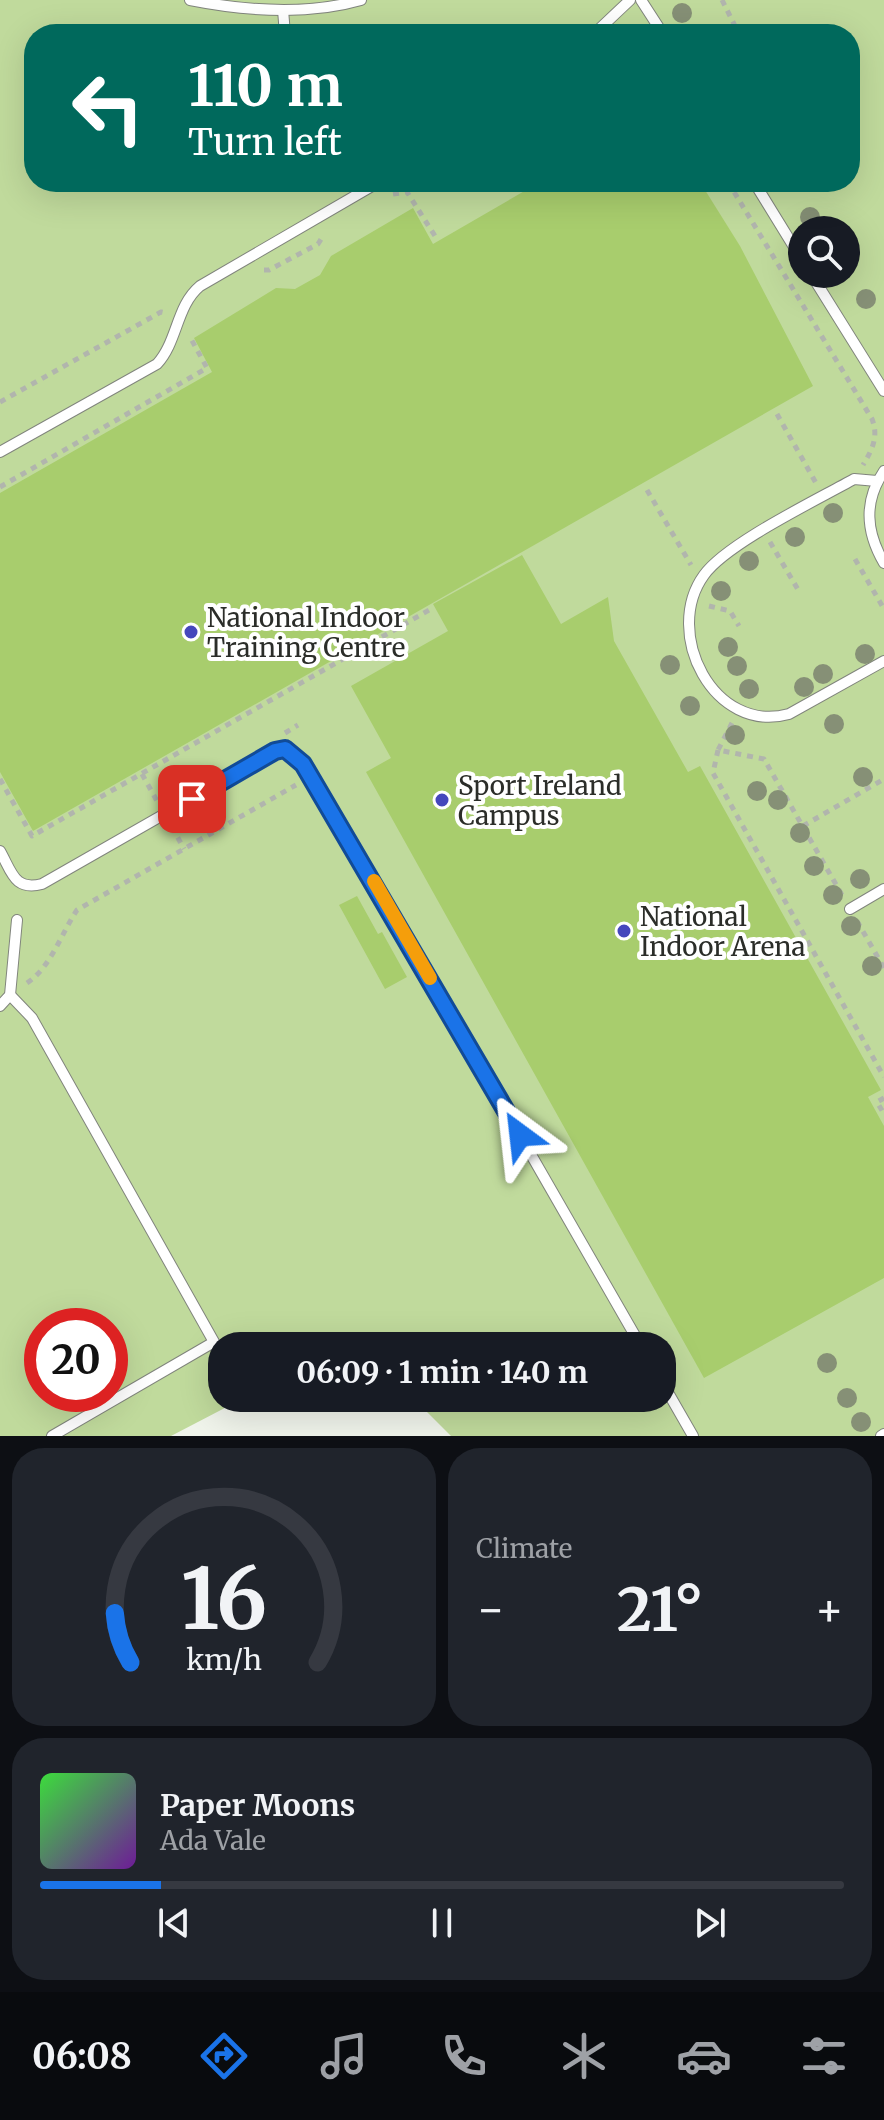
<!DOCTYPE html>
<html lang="en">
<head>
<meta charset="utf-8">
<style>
  :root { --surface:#171b24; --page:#20242c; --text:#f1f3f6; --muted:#9ea1a6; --line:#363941; --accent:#1a73e8 }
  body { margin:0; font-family:Merriweather,serif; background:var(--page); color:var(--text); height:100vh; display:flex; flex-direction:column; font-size:30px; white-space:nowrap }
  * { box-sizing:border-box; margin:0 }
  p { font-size:26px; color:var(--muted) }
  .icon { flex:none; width:44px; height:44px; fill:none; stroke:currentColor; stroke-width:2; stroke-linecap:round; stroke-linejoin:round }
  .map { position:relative; height:1436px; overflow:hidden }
  .drawer { display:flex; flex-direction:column; gap:12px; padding:12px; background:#0d0f14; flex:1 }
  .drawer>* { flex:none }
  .guide { position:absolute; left:24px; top:24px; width:836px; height:168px; border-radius:32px; box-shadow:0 8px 32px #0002; background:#00695c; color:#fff; overflow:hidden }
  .controls { position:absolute; left:788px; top:216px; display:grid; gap:16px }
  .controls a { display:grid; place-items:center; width:72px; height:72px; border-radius:50%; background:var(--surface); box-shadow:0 8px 32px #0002; font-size:40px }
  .speed { position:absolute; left:24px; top:1308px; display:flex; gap:16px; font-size:40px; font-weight:700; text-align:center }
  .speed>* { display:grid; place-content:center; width:104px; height:104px; border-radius:50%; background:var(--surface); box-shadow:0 8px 32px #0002; line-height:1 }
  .speed .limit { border:12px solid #d22; background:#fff; color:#111 }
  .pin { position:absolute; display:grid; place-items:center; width:68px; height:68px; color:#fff; margin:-34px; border-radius:16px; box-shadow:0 4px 12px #0006 }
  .me { position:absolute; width:88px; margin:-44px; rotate:330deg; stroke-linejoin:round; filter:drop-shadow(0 0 6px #0008) }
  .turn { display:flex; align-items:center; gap:28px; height:168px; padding:0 32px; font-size:36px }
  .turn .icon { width:104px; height:104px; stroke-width:2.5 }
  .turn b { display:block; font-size:56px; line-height:68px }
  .big { font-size:60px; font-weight:700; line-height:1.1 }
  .drawer .tile { flex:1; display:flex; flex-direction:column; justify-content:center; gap:12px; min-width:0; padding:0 28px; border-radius:32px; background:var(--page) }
  .drawer .dial { align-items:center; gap:0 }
  .dial svg { height:208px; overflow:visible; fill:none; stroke:var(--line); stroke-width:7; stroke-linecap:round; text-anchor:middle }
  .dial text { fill:var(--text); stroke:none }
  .song { display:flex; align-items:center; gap:24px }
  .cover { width:96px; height:96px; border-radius:12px; background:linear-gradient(135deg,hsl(120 70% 55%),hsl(280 70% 35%)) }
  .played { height:8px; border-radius:4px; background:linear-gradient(90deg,var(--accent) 15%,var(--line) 15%) }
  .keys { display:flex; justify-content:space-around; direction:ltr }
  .heat { display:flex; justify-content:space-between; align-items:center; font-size:44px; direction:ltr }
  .drawer .tiles { flex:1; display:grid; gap:12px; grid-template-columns:1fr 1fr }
  .tile:last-child { grid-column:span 2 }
  .trip { position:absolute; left:208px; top:1332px; width:468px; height:80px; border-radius:32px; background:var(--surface); box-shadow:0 8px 32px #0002; font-weight:700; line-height:80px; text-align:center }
  .dock { display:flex; height:128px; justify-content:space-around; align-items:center; background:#090b0e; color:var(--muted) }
  .dock .icon { width:56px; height:56px }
  .dock .selected { color:var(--accent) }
  .dock b { font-size:36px; color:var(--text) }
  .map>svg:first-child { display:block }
  .green { fill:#c0da9c; fill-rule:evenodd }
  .building { fill:#a8cd6d }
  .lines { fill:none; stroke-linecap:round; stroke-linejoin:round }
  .service-casing { stroke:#81857d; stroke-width:12 }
  .path { stroke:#b1b5ad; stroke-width:5; stroke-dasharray:6 6; stroke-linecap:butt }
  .service { stroke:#fff; stroke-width:10 }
  .tree { fill:#869076 }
  .route-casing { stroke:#114b97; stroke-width:20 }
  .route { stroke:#1a73e8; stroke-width:14 }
  .slow { stroke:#f59e0b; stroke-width:14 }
  .poi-dot { fill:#4547bc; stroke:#fff; stroke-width:3 }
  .labels { text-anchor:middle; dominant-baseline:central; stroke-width:8; stroke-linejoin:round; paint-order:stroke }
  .poi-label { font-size:26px; fill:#2b2d29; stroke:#fff; text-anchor:start }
</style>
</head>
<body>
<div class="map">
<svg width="884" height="1436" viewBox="0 0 884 1436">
  <rect width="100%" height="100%" fill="#f0f4eb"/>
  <path class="green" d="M0,0H884V1436H451L413,1398H662V1346H362L356,1340L345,1346H222V1398H244L171,1436H0ZM34,34H850V182H34ZM802,230H846V274H802ZM42,1326H110V1394H42Z"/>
  <g class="building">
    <path d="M540,182H700L740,246L813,386L33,831L0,772V493L212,372L194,338L276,288L295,289L320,275L331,256L413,208L433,244Z"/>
    <path d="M522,555L561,624L608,597L614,641L688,772L700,766L881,1090L868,1097L884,1126V1278L704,1378L366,772L391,758L351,686L448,631L433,604Z"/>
    <path d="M357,896L378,934L382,932L407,977L385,989L339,905Z"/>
  </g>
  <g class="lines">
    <defs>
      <g id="service">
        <path d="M190,0C246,11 306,16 361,0"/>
        <path d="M641,0L663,34"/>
        <path d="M283,10L285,34"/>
        <path d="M594,34L630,0"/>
        <path d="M754,182L802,260"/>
        <path d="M811,274L884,391"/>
        <path d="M0,452L157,364C178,341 176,306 200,286L379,182"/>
        <path d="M884,471C863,502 866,532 884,563"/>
        <path d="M877,481L854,479C817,500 727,543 704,575C662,633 714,735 789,714L884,661"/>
        <path d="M0,851C12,872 14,891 42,884L275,751L285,749L303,764L368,871L641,1346"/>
        <path d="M850,909L884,889"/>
        <path d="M10,995L32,1018L214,1342L52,1436"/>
        <path d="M0,1006L10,995L17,920"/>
        <path d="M662,1382L693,1436"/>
        <path d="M881,1436L884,1434"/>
      </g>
    </defs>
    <use href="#service" class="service-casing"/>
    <g class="path">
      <path d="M722,0L739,34"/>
      <path d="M728,182L872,419C879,437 872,450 863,465"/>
      <path d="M393,194L407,192L435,236"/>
      <path d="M264,270H269L318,244L323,236"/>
      <path d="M0,402L161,312L166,313"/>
      <path d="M777,414L816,483"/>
      <path d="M0,487L207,368L190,337"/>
      <path d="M647,490L691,565"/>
      <path d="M770,542L800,593"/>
      <path d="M855,559L884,609"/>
      <path d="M709,606L730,611L739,626"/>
      <path d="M732,723L718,750L764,759L842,895"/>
      <path d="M285,733L298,725"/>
      <path d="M718,750L713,773L884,1077"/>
      <path d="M142,774L157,801"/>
      <path d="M0,779L32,836L431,609"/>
      <path d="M803,826L884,779"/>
      <path d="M172,827L184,849"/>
      <path d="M857,921L884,968"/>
      <path d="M27,983C51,967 61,934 77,910L296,785"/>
      <path d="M884,1098L877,1102L884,1114"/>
    </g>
    <use href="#service" class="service"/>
  </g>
  <g class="tree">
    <circle cx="682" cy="13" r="10"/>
    <circle cx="810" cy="217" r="10"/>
    <circle cx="866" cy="299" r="10"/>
    <circle cx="833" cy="513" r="10"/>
    <circle cx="795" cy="537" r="10"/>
    <circle cx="749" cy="561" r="10"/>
    <circle cx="721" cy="591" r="10"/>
    <circle cx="728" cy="647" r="10"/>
    <circle cx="865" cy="654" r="10"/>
    <circle cx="670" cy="665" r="10"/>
    <circle cx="737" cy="666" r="10"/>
    <circle cx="823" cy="674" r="10"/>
    <circle cx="804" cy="687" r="10"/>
    <circle cx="749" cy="689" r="10"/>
    <circle cx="690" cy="706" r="10"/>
    <circle cx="834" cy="724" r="10"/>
    <circle cx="735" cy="735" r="10"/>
    <circle cx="863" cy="777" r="10"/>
    <circle cx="757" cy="791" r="10"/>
    <circle cx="778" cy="800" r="10"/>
    <circle cx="800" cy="833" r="10"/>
    <circle cx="814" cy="866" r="10"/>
    <circle cx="860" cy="879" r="10"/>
    <circle cx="833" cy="895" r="10"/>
    <circle cx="851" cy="926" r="10"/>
    <circle cx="872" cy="966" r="10"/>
    <circle cx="827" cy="1363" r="10"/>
    <circle cx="847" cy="1398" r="10"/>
    <circle cx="861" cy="1422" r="10"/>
  </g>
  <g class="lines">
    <defs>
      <path id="route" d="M192,799L275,751L285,749L303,764L520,1135"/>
    </defs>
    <use href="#route" class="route-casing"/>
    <use href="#route" class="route"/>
    <path class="slow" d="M374,881L430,978"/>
  </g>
  <g class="poi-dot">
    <circle cx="191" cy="632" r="8"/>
    <circle cx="442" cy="800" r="8"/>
    <circle cx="624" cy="931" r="8"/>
  </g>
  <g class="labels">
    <g class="poi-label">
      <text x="207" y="617">National Indoor<tspan x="207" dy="30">Training Centre</tspan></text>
      <text x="458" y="785">Sport Ireland<tspan x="458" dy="30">Campus</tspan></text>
      <text x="640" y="916">National<tspan x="640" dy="30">Indoor Arena</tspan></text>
    </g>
  </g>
</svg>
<div class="controls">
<a><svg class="icon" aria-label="search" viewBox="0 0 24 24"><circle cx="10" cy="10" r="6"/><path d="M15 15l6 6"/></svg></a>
</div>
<div class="speed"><div class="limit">20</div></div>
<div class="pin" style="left:192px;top:799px;background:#d93025"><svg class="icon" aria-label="arrive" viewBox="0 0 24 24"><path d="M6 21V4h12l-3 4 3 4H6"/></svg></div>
<svg class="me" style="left:520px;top:1135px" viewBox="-20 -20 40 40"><path d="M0-17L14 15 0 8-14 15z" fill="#1a73e8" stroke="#fff" stroke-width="4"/></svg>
<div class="trip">06:09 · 1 min · 140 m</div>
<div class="guide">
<div class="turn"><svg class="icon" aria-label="left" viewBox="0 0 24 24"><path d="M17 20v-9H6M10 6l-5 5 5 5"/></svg><div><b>110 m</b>Turn left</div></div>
</div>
</div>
<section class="drawer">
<div class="tiles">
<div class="tile dial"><svg viewBox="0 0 100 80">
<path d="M14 69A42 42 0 1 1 86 69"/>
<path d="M14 69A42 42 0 0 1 8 50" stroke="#1a73e8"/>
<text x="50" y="56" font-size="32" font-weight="700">16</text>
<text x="50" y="72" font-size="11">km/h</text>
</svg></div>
<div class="tile"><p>Climate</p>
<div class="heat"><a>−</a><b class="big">21°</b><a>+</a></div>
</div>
<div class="tile">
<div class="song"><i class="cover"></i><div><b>Paper Moons</b><p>Ada Vale</p></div></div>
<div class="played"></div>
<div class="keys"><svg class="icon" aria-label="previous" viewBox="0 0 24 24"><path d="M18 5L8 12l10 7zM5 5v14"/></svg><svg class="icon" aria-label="pause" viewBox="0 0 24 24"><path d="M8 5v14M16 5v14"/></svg><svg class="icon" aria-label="next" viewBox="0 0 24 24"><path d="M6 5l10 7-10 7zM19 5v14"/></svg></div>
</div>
</div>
</section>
<nav class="dock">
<b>06:08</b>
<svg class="icon selected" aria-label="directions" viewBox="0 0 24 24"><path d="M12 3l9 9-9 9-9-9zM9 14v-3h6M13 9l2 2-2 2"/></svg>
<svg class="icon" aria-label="music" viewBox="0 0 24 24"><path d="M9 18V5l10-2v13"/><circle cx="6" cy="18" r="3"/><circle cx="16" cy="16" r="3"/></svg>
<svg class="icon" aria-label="phone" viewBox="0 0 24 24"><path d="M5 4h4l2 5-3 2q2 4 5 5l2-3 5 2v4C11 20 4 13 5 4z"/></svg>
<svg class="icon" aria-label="climate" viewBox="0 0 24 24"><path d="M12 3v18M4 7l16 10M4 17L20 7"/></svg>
<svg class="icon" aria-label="car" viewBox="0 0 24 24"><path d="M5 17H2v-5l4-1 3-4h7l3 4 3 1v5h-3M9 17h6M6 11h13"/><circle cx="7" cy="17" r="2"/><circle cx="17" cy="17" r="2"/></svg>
<svg class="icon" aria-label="filters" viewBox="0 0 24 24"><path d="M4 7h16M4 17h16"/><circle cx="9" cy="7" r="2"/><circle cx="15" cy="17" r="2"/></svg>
</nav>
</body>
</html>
